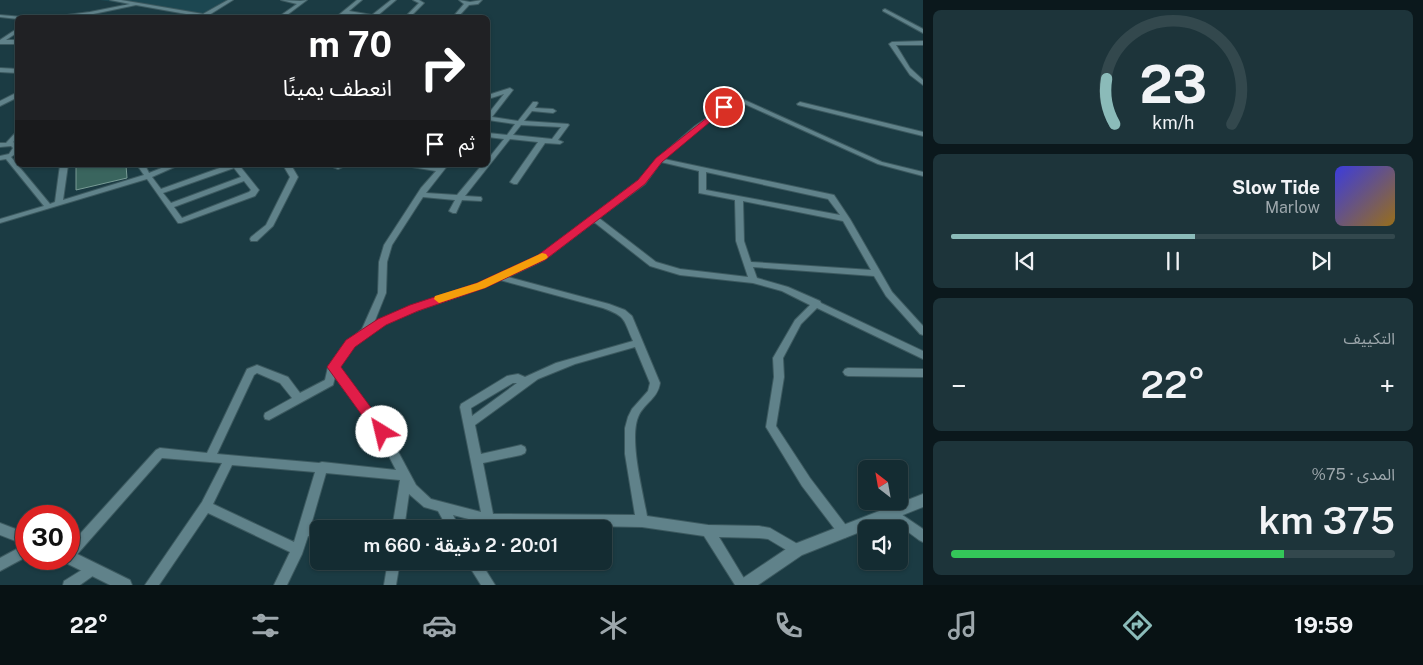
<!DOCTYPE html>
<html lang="ar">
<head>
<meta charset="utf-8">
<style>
  :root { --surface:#142c32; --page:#1d343a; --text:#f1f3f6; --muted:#9da7ac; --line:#33484d; --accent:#8bbbb9 }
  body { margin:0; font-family:"Public Sans","Noto Sans Arabic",sans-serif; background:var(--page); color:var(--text); direction:rtl; height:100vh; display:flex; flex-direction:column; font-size:19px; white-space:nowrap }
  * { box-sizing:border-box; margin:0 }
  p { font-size:16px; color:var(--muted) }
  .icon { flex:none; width:28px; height:28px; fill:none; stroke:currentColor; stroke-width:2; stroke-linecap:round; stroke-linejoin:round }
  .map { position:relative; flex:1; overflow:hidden; direction:ltr }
  .sheet { display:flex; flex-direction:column; gap:10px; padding:10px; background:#0b181c; width:500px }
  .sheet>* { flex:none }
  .banner { position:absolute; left:15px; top:15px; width:475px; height:152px; border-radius:8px; box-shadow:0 1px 4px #0004,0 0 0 1px var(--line); direction:rtl; background:#202124; color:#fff; overflow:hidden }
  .needle { width:32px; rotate:329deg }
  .fabs { position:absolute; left:858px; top:460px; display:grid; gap:10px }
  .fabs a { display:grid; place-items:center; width:50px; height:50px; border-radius:8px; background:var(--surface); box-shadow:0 1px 4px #0004,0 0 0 1px var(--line); font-size:25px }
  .speed { position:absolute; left:15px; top:505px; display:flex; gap:10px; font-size:25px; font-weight:700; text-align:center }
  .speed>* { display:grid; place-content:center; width:65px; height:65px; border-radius:50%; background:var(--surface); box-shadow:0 1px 4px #0004,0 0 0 1px var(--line); line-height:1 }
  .speed .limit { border:8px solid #d22; background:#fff; color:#111 }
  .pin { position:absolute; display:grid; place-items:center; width:42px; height:42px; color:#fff; margin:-21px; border:2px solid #fff; border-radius:50%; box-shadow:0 1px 5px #0007 }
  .me { position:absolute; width:55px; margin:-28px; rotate:324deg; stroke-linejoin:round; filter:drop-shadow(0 0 4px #0008) }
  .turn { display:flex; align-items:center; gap:18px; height:105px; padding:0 15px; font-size:22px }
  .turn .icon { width:65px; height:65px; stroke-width:2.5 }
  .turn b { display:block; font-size:35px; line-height:42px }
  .then { display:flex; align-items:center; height:48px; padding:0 15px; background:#0003; gap:10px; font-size:19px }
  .big { font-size:38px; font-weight:600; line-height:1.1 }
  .sheet .card { flex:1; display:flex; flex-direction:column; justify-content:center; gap:8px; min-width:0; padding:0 18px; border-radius:8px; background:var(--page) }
  .sheet .dial { align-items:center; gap:0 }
  .dial svg { height:130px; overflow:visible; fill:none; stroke:var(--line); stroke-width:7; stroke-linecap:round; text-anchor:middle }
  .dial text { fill:var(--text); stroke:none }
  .song { display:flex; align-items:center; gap:15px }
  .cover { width:60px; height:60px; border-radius:8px; background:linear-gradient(135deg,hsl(240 70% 55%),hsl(40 70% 35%)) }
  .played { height:5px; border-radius:2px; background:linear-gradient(90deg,var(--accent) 55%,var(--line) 55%) }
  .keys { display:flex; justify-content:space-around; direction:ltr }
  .heat { display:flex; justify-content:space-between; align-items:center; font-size:28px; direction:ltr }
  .charge { height:8px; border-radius:4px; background:linear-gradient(90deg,#34c759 75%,var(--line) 0) }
  .trip { position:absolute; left:310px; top:520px; width:302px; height:50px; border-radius:8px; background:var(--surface); box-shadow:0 1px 4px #0004,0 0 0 1px var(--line); font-weight:600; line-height:50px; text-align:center; direction:rtl }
  .menu { display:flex; height:80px; justify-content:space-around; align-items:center; background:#081214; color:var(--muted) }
  .menu .icon { width:35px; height:35px }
  .menu .current { color:var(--accent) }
  .menu b { font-size:22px; color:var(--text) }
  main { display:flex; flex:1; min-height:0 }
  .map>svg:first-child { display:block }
  .built { fill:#1c4751 }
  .building { fill:#3a655e; stroke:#789b95 }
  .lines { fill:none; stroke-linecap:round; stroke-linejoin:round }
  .minor-casing { stroke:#3c595f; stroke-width:2 }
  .tertiary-casing { stroke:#3c595f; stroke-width:2 }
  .minor { fill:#60828a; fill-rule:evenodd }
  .tertiary { fill:#60828a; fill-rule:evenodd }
  .route { fill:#e11d48; stroke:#92132f }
  .slow { fill:#f59e0b }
</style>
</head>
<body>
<main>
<section class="sheet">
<div class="card dial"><svg viewBox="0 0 100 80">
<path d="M14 69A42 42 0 1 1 86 69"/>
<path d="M14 69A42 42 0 0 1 9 41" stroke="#8bbbb9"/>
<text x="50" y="56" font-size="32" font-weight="700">23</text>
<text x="50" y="72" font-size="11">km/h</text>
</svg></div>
<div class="card">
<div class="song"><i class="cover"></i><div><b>Slow Tide</b><p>Marlow</p></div></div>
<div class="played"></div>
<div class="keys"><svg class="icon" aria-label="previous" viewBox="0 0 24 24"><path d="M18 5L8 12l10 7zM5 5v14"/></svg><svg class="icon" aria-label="pause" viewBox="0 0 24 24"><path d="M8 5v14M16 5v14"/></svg><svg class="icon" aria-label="next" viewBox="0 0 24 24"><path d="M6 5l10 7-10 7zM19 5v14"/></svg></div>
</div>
<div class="card"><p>التكييف</p>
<div class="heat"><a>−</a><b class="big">22°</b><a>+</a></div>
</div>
<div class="card"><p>المدى · 75%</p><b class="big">375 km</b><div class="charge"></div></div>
</section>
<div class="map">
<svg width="923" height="585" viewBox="0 0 923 585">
  <rect width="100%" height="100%" fill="#1b3b43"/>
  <path class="built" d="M100,0H228L201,16Z"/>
  <path class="building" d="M76,165H126L127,178L76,190Z"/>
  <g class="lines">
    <defs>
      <g id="minor">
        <path d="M110,0H121L203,14L228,0H233L209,15L222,18L203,17L136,5L79,17L44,18L90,12L130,4Z"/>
        <path d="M281,0L300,1L307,0L283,18H277L297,4Z"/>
        <path d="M357,0H362L349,11L372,15L391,0H396L377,16L385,18H369L346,14L341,18H335Z"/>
        <path d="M413,0H419L424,3L409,18H404L419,3Z"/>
        <path d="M459,0L470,2L482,0L478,4L469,5L457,18H452L464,4Z"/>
        <path d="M885,9L923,29V33L883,11V10Z"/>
        <path d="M0,15L23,17L25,18H18V19L0,17Z"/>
        <path d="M18,28V32L6,40H18V44H0V40Z"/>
        <path d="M923,41V45H896L910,68L923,80V85L910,75L889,44L892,42Z"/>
        <path d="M0,68L18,69V73L0,72Z"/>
        <path d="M510,88L513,90L492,117L518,121L533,102H537L538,103L535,108L553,109L556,111L553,113L532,111L524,121L568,124L569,125L558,140L563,142L560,144L545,143L517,184H514L510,182L538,142L510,139L465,196L481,197L482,199L481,201L462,200L456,213H453L449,211L455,200L423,197L392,245L387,262L386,293L374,323L397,312L478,284L538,256L639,180L657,159L695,126L736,98H740L882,162L923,172V176L878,164L738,101L699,128L664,159L834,195L850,219L892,292L923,326V335L920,334L886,296L874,276L753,267L757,278L788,287L820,301L821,303L923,351V359L817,308L801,324L783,358L784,377L776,426L810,478L848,528L850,532L848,536L844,538L840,536L802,486L766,427L774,377L773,358L795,320L810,305L782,291L753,283L680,275L650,266L594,222L544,260L508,277L609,304L625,310L632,316L660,383C658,398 645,403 639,415C628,437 643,492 647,516L708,525L759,526L770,528L801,546L803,550L801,554L797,556L793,554L768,539L759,538L719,537L748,585H735L704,536L642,527L488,524L453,515L460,529H448L438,511L424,507L409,494L404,529H392L400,480L326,473L311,525L323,529H319V539L308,536L302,554L287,585H274L290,552L208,513L159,585H145L202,502L222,463L162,458L73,559L69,561L65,559H69V546L156,450L160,448L207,453L247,369L257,365L288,377L300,393L325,380L328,367L342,347L362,329L378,293L379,262L384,245L421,188L436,171L412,167L408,165L439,167L440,165H448L426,193L457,195L482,165H488V159L504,139L488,137V133L507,135L515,124L488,120V114L504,94L488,99V95ZM521,125L561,127L552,139L513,135ZM661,162L699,171V193L735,200L736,241L748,277L680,269L656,262L599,218L645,184ZM706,172L828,199L840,215L706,190ZM743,201L843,221L871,270L751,262L744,241ZM500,280L603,308C627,317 623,319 633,341L556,363L525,377L518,374L507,376L461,404L460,407L481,512L431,499L416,485L386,429L338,367C347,354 357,341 370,333C410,308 458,300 500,280ZM635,347L650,383L648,391L632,409L628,417L625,428V454L635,515L493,514L483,463L521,455L525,453L526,450L525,447L521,445L481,454L475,425L538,379L575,364ZM257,373L280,383L292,398L265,413L264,416L265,419L269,420L333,385L335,377L378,435L396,470L322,462L319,463L217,454L254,375ZM513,383H517L472,416L471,408ZM232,465L315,472L294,542L213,504Z"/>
        <path d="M18,92V97L0,106V101Z"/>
        <path d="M800,102L923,132V136L798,105L797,104Z"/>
        <path d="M18,130V137L13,142L18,145V152L11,157L50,204L55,202L60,165H68L63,200L144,175L137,165H145L149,173L169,165H179L152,177L161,189L228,165H239L259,190L255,196L181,223H178L147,179L0,223V219L44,206L6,159L0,160V156L9,154L13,148L11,146L0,147V143H6ZM234,168L241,177L171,203L163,193ZM244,181L251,190L249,192L182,218L174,207Z"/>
        <path d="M283,165H291L298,177L273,226L257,241H251L250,239L251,237L266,225L290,177Z"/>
        <path d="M328,165H347L338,169Z"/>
        <path d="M848,368L923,369V377L848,376L845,375L843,372L845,369Z"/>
        <path d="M892,508L923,529V542L919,540L888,517L886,513L888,509Z"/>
        <path d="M26,544V557L0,571V558Z"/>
        <path d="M388,561H400L396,585H384Z"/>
        <path d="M466,561H480L495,585H481Z"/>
        <path d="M93,563L97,565L99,569L97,573L80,585H63L64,581Z"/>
      </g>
      <g id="tertiary">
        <path d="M923,494V507L802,555L758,585H738L740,580L792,545Z"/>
        <path d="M0,523L26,533V545L0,535Z"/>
        <path d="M69,550L130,580L132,585H110L64,562L63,559H69Z"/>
      </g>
    </defs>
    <use href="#minor" class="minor-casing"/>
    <use href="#tertiary" class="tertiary-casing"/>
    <use href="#minor" class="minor"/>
    <use href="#tertiary" class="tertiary"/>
  </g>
  <path class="route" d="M722,106L728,107L662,162L645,184L545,260L485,288L418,311L386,325L355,347L341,367L389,432L387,436L382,438L377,436L327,367L346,340L378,319L410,305L477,283L538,255L638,180L656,158Z"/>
  <path class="slow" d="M542,253L546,254L548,257L546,259L485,288L439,303L434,299L435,296L477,283Z"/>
</svg>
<div class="fabs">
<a><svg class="needle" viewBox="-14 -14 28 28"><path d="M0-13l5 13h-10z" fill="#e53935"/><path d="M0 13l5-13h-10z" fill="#9da7ac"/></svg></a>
<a><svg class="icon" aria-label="sound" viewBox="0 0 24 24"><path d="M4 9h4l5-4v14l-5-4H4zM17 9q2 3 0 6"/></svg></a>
</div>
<div class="speed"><div class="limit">30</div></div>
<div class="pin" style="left:724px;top:107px;background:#d93025"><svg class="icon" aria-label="arrive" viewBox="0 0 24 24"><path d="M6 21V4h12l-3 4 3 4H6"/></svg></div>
<svg class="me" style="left:382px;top:432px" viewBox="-20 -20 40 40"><circle r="19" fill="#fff"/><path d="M0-13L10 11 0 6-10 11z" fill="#e11d48"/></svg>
<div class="trip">20:01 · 2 دقيقة · 660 m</div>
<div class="banner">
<div class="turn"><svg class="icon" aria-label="right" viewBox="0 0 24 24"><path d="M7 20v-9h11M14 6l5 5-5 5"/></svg><div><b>70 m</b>انعطف يمينًا</div></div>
<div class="then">ثم<svg class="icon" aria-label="arrive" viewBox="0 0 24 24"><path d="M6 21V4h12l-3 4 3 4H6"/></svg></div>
</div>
</div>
</main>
<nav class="menu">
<b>19:59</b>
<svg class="icon current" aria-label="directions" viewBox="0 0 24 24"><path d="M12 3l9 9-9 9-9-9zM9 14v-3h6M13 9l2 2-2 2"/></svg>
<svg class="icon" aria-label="music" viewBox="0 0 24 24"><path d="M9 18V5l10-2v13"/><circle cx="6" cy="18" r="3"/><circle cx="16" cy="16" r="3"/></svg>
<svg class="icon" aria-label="phone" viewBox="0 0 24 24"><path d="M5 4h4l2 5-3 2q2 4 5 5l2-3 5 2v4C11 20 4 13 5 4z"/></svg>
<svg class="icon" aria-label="climate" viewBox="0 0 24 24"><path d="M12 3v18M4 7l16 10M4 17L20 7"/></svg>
<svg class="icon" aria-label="car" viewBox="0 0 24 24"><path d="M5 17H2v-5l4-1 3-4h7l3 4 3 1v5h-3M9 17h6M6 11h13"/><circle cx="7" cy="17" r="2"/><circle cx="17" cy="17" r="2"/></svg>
<svg class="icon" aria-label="filters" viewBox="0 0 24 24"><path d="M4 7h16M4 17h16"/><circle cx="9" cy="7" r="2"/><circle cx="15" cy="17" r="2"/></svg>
<b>22°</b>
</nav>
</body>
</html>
